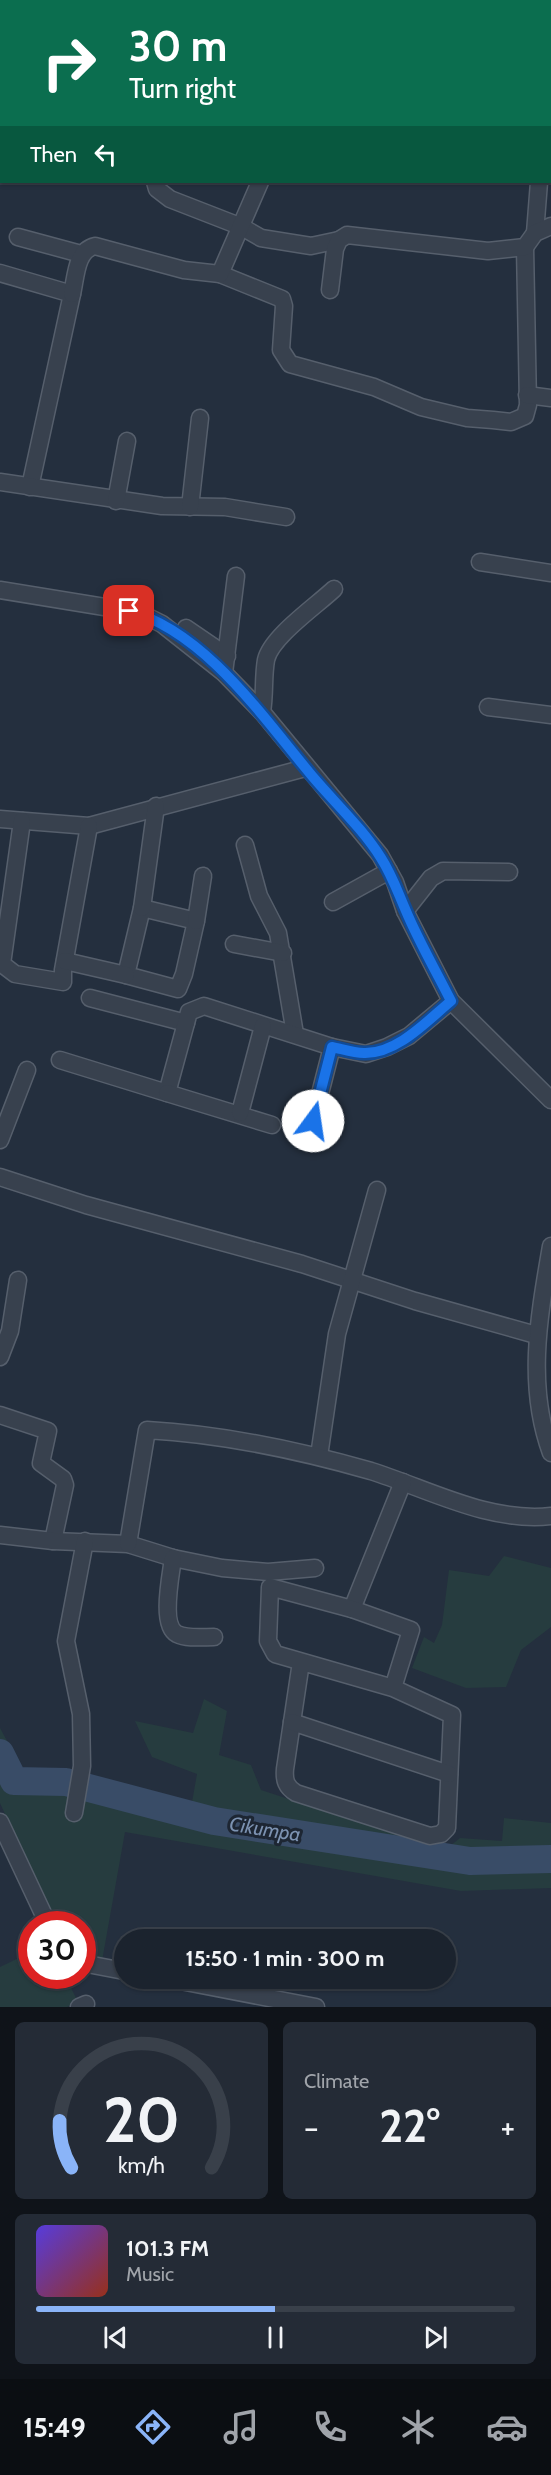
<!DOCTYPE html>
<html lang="en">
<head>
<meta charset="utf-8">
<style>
  :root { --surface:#1b232e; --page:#242b36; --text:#f1f3f6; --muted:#a0a4aa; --line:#39404a; --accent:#8ab4f8 }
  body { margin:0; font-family:Cabin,sans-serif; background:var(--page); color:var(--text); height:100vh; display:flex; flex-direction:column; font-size:22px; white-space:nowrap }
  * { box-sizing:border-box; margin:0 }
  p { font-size:20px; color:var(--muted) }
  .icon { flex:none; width:33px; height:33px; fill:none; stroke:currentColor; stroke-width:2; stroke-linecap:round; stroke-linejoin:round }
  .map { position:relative; height:2007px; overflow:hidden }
  .panel { display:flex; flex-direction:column; gap:15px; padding:15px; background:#0f1319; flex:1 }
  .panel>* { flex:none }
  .guide { position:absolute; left:0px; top:0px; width:552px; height:183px; box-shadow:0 2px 4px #0004,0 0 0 2px var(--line); background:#0b6e4f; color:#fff; overflow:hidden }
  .speed { position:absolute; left:18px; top:1911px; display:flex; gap:12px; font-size:30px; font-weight:700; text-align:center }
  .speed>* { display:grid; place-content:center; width:78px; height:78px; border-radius:50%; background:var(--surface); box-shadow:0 2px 4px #0004,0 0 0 2px var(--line); line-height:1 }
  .speed .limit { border:9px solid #d22; background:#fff; color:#111 }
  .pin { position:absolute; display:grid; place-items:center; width:51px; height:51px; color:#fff; margin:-26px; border-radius:12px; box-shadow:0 3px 9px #0006 }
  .me { position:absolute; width:66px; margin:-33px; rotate:14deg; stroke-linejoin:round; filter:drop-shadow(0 0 4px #0008) }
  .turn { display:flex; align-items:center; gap:21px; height:126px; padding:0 30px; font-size:27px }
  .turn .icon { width:78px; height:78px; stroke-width:2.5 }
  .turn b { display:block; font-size:42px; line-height:51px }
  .then { display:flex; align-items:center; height:57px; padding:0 30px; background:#0003; gap:12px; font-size:22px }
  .big { font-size:45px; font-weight:700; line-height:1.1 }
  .panel .card { flex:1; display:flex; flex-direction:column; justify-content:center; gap:9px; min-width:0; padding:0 21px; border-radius:9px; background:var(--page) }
  .panel .dial { align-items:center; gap:0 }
  .dial svg { height:156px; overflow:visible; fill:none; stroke:var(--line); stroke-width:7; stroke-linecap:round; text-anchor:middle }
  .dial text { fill:var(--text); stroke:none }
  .song { display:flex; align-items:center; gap:18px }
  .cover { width:72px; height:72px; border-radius:9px; background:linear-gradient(135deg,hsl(250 70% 55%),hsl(10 70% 35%)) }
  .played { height:6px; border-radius:3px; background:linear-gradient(90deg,var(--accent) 50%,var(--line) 50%) }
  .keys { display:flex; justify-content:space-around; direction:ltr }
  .heat { display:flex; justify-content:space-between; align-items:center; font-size:33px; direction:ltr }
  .panel .tiles { flex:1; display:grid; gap:15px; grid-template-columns:1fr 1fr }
  .card:last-child { grid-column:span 2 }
  .trip { position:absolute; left:114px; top:1929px; width:342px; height:60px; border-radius:30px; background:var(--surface); box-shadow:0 2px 4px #0004,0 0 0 2px var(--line); font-weight:700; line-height:60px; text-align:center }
  .tabs { display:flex; height:96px; justify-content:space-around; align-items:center; background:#0b0e12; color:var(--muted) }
  .tabs .icon { width:42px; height:42px }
  .tabs .active { color:var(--accent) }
  .tabs b { font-size:27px; color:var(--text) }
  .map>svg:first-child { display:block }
  .green { fill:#263c3f }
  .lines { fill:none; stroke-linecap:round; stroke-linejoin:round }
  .river { stroke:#394c67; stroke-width:28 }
  .street-casing { stroke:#565f6c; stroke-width:19 }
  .street { stroke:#38414e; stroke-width:16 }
  .route-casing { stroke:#114b97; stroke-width:15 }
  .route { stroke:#1a73e8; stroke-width:10 }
  .labels { text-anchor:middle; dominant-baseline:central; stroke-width:6; stroke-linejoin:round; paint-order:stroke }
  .water-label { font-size:20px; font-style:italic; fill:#7c92b1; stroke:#1d2633 }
</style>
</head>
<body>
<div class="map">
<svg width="551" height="2007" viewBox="0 0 551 2007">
  <rect width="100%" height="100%" fill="#242f3e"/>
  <g class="green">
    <path d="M504,1556L551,1568V1627L521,1650L506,1687L466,1688L412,1668L424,1637L434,1643L442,1625L449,1570L489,1576Z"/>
    <path d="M204,1699L227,1711L219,1755L251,1765L261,1790L445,1850L460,1838L502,1841L504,1818L551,1823V1888L461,1891L125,1832L102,1961L83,1957L82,1924H55L0,1803V1728L23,1770L58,1768L191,1808L197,1774L152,1757L135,1721L193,1733Z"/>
    <path d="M31,1952L32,1976H65L78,2002L67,2007H0V1967Z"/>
  </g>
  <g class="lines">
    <path class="river" d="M0,1753L14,1781L66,1782L214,1821L470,1861L551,1859"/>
    <defs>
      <g id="street">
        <path d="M112,0L115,2"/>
        <path d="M251,0L254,2"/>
        <path d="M276,2V0"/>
        <path d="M512,2V0"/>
        <path d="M550,87H551"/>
        <path d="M550,153H551"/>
        <path d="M155,182L157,189L170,199L242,227L261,238L311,246L339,240"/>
        <path d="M535,233L539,182"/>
        <path d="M18,237L81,254"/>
        <path d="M0,273L72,294L30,487"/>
        <path d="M220,274L282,299L284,306L281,350L290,364L374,387L421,407L467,418L493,420L511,422L525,416L528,405L525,247"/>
        <path d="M330,290L335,249L339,240L347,235L488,251L525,247L535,233L551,226"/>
        <path d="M72,294C76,277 76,250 95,246L184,270L220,274L260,182"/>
        <path d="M527,395L551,398"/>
        <path d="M0,482L162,506L225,507L286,517"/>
        <path d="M116,501L127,441"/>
        <path d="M190,507L200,418"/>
        <path d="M480,562L551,573"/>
        <path d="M0,590L129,611L146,616L162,624L224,673L262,712L380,855L395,882L405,911L451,1001L551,1100"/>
        <path d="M186,628L227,656"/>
        <path d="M224,673L236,576"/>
        <path d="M488,707L551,715"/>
        <path d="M262,712C265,694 263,677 266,660C271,637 316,606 334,589"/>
        <path d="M0,819L89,826L305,768"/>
        <path d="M22,821L2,964L15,974L63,982V970L89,826"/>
        <path d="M245,845L259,896L278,933L295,1034"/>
        <path d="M333,902L389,871"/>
        <path d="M142,908L196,921L184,974L178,989L126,975Z"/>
        <path d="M142,908L156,806"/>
        <path d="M405,911L431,878L443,871L509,872"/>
        <path d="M196,921L203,876"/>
        <path d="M234,944L283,953"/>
        <path d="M65,961L126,975"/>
        <path d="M90,998L186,1023"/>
        <path d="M60,1060L167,1093L189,1012L204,1006L332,1047L366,1054L387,1047L409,1036L451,1001"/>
        <path d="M167,1093L272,1125"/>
        <path d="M240,1113L263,1026"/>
        <path d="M300,1125L306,1126L313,1121L332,1047"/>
        <path d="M0,1140L27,1070"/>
        <path d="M0,1177L86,1205L302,1264L415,1301L536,1335"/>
        <path d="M551,1246C539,1316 526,1385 551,1453"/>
        <path d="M0,1357L10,1331L18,1280"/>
        <path d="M0,1415L48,1431L41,1463L63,1479L65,1485L53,1541"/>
        <path d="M319,1456L337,1334L377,1190"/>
        <path d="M0,1535L53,1541L128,1544L173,1558L222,1568L268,1572L315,1568"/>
        <path d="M128,1544L147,1430C219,1434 301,1451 371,1471C428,1489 489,1523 551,1516"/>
        <path d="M173,1558C171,1575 160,1625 177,1634C187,1639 203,1637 214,1637"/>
        <path d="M352,1609L403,1482"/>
        <path d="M301,1662L285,1769C284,1780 286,1787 296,1793L430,1836L441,1834L447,1828L452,1715L393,1688L275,1654L268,1641L270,1587L352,1609L411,1630L393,1688"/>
        <path d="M292,1722L449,1774"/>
        <path d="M74,1813L82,1766L81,1714L66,1641L85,1541"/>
        <path d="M0,1822L48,1924"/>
        <path d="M82,1963L124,1971"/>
        <path d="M165,1978L316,2007"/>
        <path d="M79,2007L86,2004"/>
      </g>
    </defs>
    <use href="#street" class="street-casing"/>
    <use href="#street" class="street"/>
  </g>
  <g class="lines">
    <defs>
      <path id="route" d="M129,611C205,631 265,720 313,777C335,803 363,829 381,858C392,875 398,893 406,911C419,942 436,971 451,1001C427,1021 397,1054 364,1053C353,1053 342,1049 332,1047L313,1121"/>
    </defs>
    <use href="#route" class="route-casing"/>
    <use href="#route" class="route"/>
  </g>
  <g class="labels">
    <g class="water-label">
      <text transform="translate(265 1829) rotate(9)">Cikumpa</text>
    </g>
  </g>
</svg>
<div class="speed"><div class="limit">30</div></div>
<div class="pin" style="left:129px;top:611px;background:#d93025"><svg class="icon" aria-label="arrive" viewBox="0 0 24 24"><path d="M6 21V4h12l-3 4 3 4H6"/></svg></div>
<svg class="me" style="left:313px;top:1121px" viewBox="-20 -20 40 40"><circle r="19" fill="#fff"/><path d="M0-13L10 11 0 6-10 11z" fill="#1a73e8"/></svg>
<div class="trip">15:50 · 1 min · 300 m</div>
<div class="guide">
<div class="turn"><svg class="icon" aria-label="right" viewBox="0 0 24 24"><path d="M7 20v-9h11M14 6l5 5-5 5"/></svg><div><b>30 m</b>Turn right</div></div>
<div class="then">Then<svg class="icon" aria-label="left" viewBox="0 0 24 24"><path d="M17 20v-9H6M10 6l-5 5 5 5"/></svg></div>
</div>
</div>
<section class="panel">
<div class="tiles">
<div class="card dial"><svg viewBox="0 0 100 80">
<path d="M14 69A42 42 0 1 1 86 69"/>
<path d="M14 69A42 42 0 0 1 8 45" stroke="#8ab4f8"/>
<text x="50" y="56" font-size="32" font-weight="700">20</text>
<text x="50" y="72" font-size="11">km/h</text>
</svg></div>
<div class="card"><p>Climate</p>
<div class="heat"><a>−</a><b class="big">22°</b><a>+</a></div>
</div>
<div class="card">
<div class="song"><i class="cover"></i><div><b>101.3 FM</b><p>Music</p></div></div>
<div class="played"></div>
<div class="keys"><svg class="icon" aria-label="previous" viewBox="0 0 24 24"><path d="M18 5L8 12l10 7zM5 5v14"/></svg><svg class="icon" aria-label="pause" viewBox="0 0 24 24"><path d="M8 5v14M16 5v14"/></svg><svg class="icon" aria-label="next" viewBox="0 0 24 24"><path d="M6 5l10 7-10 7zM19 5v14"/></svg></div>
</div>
</div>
</section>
<nav class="tabs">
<b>15:49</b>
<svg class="icon active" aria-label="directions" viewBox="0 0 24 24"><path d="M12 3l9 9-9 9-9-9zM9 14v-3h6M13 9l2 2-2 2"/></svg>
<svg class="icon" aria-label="music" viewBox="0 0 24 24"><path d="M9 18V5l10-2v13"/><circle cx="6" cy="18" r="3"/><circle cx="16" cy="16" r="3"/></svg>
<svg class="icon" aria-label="phone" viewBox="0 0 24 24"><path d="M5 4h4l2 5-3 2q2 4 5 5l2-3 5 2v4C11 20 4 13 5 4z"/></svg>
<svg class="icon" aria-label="climate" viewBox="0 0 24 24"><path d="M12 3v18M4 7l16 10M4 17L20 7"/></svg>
<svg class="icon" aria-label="car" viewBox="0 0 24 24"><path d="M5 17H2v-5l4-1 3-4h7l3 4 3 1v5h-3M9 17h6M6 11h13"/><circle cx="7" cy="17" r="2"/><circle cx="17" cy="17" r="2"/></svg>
</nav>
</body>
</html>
